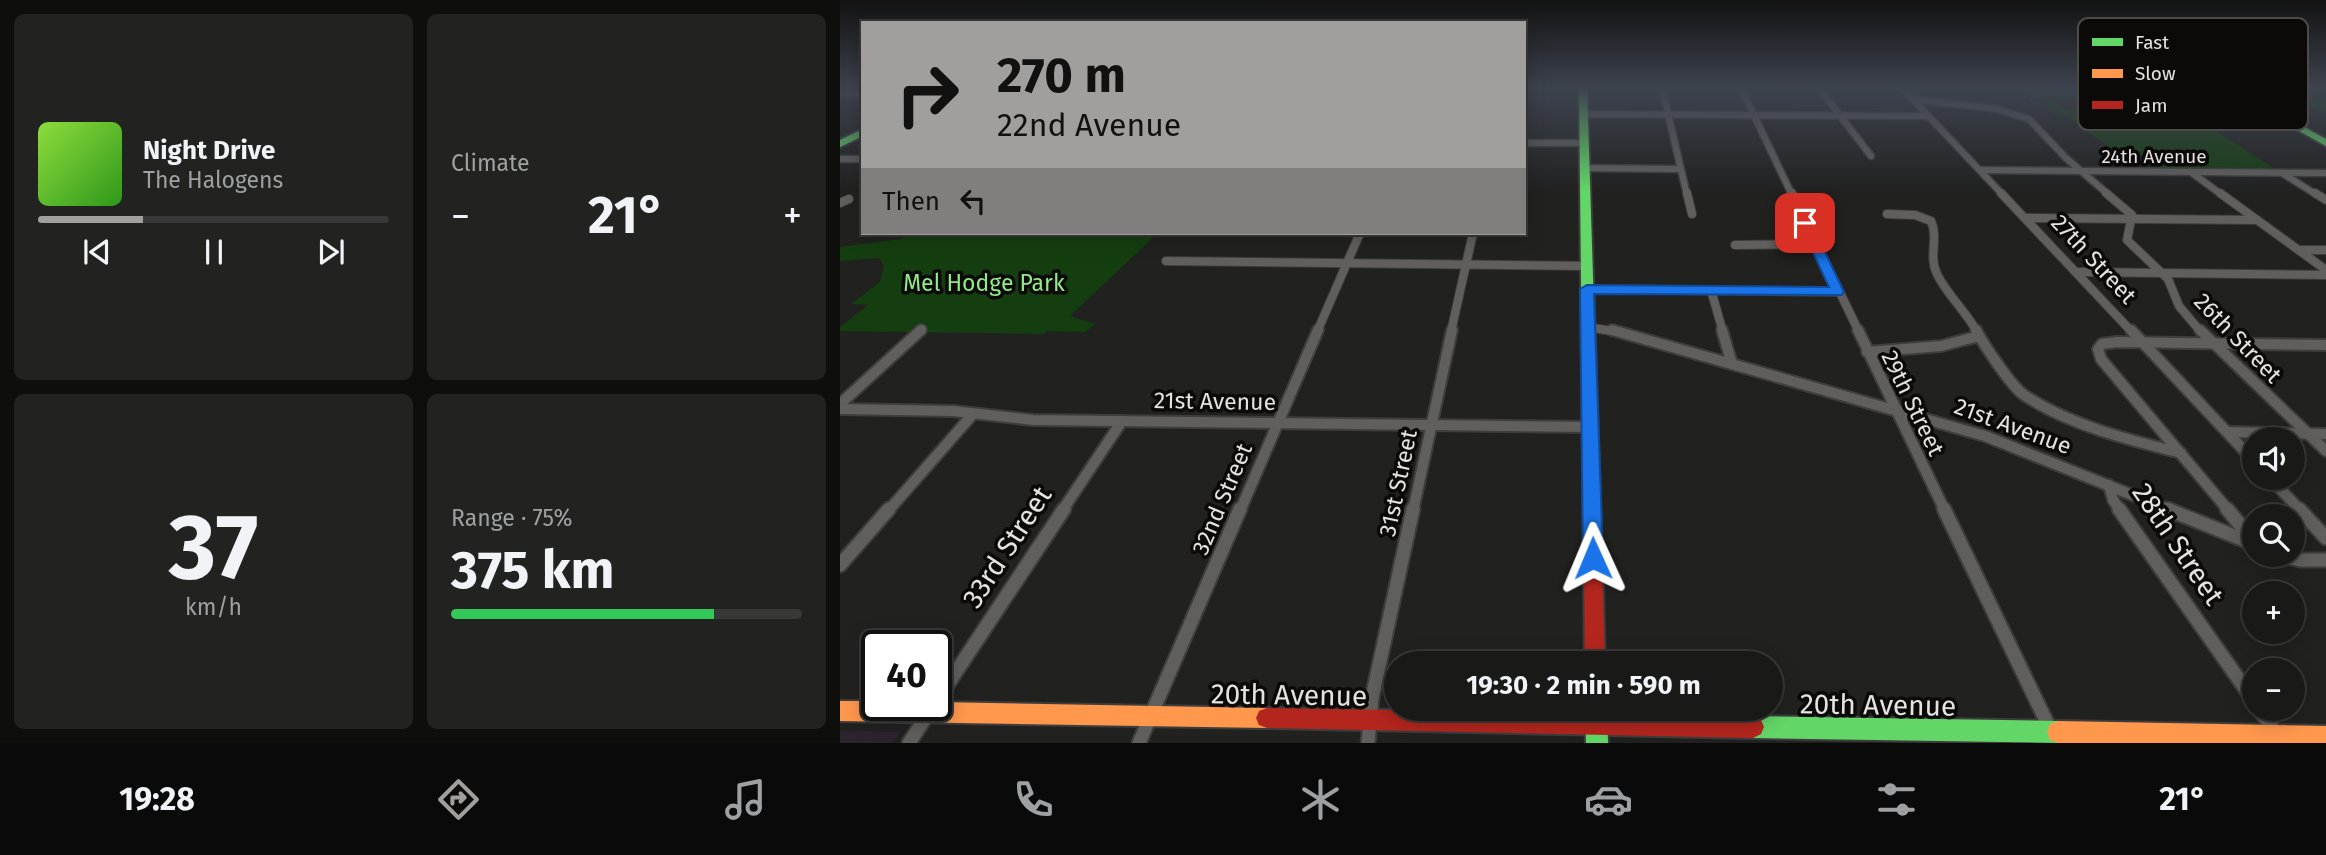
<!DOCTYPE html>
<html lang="en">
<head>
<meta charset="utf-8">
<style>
  :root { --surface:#191918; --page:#222221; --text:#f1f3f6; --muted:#9fa0a2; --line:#373837; --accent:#a09f9d }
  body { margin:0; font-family:"Fira Sans",sans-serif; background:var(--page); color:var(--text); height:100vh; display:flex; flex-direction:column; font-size:26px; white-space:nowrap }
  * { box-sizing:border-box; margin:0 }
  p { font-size:23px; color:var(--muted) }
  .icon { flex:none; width:38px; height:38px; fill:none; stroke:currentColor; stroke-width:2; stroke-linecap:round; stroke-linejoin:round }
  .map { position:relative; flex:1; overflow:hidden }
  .details { display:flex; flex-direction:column; gap:14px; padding:14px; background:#0e0e0d; width:840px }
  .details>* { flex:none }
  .banner { position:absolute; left:21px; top:21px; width:665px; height:214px; border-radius:0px; box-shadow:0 4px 18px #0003,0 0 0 2px var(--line); background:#a09f9d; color:#111; overflow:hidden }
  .fabs { position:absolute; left:1402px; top:427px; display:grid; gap:14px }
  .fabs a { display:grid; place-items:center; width:63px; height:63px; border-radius:50%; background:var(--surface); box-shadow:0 4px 18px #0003,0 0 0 2px var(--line); font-size:35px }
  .speed { position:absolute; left:21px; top:630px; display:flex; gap:14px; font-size:35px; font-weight:700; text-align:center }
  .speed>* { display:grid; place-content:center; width:91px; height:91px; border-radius:50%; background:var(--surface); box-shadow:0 4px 18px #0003,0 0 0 2px var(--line); line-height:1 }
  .speed .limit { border:4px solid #111; border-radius:10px; background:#fff; color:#111 }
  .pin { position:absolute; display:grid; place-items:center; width:60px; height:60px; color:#fff; margin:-30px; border-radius:14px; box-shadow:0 4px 10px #0006 }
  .me { position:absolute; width:77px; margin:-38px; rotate:359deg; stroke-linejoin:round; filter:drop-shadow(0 0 5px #0008) }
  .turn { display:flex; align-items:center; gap:24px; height:147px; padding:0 21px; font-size:32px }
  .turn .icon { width:91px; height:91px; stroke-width:2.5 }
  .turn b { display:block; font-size:49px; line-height:60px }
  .then { display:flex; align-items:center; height:66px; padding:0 21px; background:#0003; gap:14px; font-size:26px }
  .big { font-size:52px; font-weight:700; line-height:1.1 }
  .details .tile { flex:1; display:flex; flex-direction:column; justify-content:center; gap:10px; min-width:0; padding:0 24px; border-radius:10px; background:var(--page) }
  .details .dial { align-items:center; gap:0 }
  .dial b { font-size:91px; line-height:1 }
  .song { display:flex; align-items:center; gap:21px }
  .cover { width:84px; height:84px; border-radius:10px; background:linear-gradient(135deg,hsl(90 70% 55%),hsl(110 70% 35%)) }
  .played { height:7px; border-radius:4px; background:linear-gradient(90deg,var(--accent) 30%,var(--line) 30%) }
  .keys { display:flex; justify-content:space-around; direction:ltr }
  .heat { display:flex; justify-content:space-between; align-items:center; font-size:38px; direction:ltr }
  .charge { height:10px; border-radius:5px; background:linear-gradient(90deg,#34c759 75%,var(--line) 0) }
  .details .tiles { flex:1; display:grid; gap:14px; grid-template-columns:repeat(2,1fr) }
  .trip { position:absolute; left:544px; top:651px; width:399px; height:70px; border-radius:35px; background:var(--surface); box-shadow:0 4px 18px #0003,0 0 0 2px var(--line); font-weight:700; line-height:70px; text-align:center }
  .tabs { display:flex; height:112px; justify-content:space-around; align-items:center; background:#0a0a0a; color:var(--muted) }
  .tabs .icon { width:49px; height:49px }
  .tabs .active { color:var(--accent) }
  .tabs b { font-size:32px; color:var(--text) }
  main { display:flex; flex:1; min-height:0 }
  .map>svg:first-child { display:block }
  .education { fill:#2d232f }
  .green { fill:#153e10 }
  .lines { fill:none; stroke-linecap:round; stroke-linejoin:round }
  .stream { stroke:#114b8a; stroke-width:2 }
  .street-far3-casing { stroke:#3e3d3d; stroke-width:9 }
  .street-far2-casing { stroke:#3e3d3d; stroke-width:10 }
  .street-far1-casing { stroke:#3e3d3d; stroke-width:14 }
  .street-casing { stroke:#3e3d3d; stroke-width:17 }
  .fast-casing { stroke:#3e3d3d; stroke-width:4 }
  .slow-casing { stroke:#3e3d3d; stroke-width:4 }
  .jam-casing { stroke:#3e3d3d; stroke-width:4 }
  .street-far3 { stroke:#605f5e; stroke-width:6 }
  .street-far2 { stroke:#605f5e; stroke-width:8 }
  .street-far1 { stroke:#605f5e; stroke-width:10 }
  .street { stroke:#605f5e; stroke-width:13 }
  .fast { fill:#63d668; fill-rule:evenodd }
  .slow { fill:#ff974d; fill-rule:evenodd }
  .jam { fill:#b3261e; fill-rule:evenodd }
  .route { fill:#1a73e8; stroke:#114b97; stroke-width:2 }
  .labels { text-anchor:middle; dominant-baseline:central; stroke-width:7; stroke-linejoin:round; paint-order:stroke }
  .far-street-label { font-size:19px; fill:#e4e3e1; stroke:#0b0a09 }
  .street-label { font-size:23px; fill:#e4e3e1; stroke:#0b0a09 }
  .park-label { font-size:23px; fill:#91ea86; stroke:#0b0a09 }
  .near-street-label { font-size:28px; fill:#e4e3e1; stroke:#0b0a09 }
  .key { fill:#0b0a09; stroke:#4c4b4a; stroke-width:2 }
  .key-label { font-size:19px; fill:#e4e3e1 }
</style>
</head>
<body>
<main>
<section class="details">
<div class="tiles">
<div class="tile">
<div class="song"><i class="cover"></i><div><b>Night Drive</b><p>The Halogens</p></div></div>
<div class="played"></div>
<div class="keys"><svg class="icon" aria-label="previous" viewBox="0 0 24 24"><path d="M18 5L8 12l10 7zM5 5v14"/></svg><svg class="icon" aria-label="pause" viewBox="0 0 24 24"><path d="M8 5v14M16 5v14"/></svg><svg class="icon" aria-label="next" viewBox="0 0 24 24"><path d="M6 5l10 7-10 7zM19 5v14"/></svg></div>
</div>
<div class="tile"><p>Climate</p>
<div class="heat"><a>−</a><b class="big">21°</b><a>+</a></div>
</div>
<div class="tile dial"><b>37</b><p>km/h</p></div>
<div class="tile"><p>Range · 75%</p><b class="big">375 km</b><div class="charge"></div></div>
</div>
</section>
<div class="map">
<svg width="1486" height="743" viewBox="0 0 1486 743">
  <rect width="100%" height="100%" fill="#212120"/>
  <path class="education" d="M0,731L60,732L53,743H0Z"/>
  <g class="green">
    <path d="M1186,88H1239L1236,92L1242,96L1231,101H1214L1223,109L1356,118L1435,169H1322L1297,151H1274L1231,119L1209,111L1206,103L1184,94Z"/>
    <path d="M1418,88H1451L1486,97V114Z"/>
    <path d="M74,233H318L230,316L255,324L245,332L207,331L204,334L0,331V327L28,305L11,304L40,282L44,266L39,258L0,261V247L60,239Z"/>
  </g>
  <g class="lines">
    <path class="stream" d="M1190,100L1198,94L1194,88"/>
    <defs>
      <g id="street-far3">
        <path d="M822,88L847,195"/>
        <path d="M901,88L952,195"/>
        <path d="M979,88L1031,156"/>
        <path d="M1062,88L1163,195"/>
        <path d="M0,93H23"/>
        <path d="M1255,94H1303L1340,114L1435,115"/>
        <path d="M1072,99L1157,109L1189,119L1226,158L1269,195"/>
        <path d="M743,114L1088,116"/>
        <path d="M684,143H744"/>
        <path d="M0,159H23"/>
        <path d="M744,168L841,169"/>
        <path d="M1141,170L1486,173"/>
        <path d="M1351,172L1382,195"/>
        <path d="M1442,173L1477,195"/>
      </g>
      <g id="street-far2">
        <path d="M847,193L852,214"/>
        <path d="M952,193L1019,332"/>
        <path d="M1161,193L1292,332"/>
        <path d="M1266,193L1292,215L1287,240L1328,279L1339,306L1361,332"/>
        <path d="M1380,193L1486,270"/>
        <path d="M1475,193L1486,200"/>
        <path d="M0,203L9,199"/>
        <path d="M1047,214L1075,215L1091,221C1099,238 1088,256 1097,274C1107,295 1126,311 1137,332"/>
        <path d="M1186,218L1417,220"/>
        <path d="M895,245L975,244"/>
        <path d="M1459,250H1486"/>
        <path d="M326,261L747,266"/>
        <path d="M1238,272L1486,275"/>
        <path d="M747,289L998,292"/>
        <path d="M871,290L883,332"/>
        <path d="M747,327L778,332"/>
        <path d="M79,332L82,329"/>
        <path d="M477,332L520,233"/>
        <path d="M611,332L633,233"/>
      </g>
      <g id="street-far1">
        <path d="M772,330L1145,436L1332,511"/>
        <path d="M882,330L892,364"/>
        <path d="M1018,330L1105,511"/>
        <path d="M1136,330C1144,345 1171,386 1184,395C1229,425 1289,440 1341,453"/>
        <path d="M1291,330L1414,461"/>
        <path d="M1360,330L1486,451"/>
        <path d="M1027,352L1101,346L1139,336"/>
        <path d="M0,404L81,330"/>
        <path d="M0,409L113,411L193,420L750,427"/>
        <path d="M1387,432L1486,434"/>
        <path d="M1430,478L1461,511"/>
        <path d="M1269,485L1273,500L1281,511"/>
        <path d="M48,511L133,414"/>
        <path d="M222,511L282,421"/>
        <path d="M400,511L478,330"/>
        <path d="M573,511L612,330"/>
        <path d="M1389,511L1261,359L1258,349L1262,344L1277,342L1486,345"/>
      </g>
      <g id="street">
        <path d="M1104,509L1212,733"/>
        <path d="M1279,509L1414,701"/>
        <path d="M1327,509L1414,544"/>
        <path d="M1387,509L1403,528L1408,542"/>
        <path d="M1459,509L1486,538"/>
        <path d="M1440,555L1460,560H1486"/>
        <path d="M0,565L49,509"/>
        <path d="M96,702L224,509"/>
        <path d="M1419,709L1443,743"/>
        <path d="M69,743L90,711"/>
        <path d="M299,743L400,509"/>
        <path d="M528,743L532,698L573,509"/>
      </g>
      <g id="fast">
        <path d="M739,88H747L762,562L759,567L753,569L747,567L744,562Z"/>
        <path d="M1382,88H1392L1486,139V146Z"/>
        <path d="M23,129V136L0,147V140Z"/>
        <path d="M745,709H767L768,743H746Z"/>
        <path d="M913,716L1218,721L1226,724L1229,732L1226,740L1218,743L913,738L905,734L902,727L905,720Z"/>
      </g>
      <g id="slow">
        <path d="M0,701H37V705H96V702L427,708L435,711L438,718L435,725L427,728L0,721Z"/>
        <path d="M1218,721L1486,726V743H1218L1210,740L1207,732L1210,724Z"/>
      </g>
      <g id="jam">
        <path d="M753,555L759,557L762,562L765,663H745L744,562L747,557Z"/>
        <path d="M427,708L913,716L921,720L924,727L921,734L913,738L427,728L419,725L416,718L419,711Z"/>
      </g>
    </defs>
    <use href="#street-far3" class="street-far3-casing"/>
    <use href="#street-far2" class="street-far2-casing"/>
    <use href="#street-far1" class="street-far1-casing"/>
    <use href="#street" class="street-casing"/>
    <use href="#fast" class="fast-casing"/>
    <use href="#slow" class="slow-casing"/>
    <use href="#jam" class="jam-casing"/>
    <use href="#street-far3" class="street-far3"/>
    <use href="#street-far2" class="street-far2"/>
    <use href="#street-far1" class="street-far1"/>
    <use href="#street" class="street"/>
    <use href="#fast" class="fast"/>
    <use href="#slow" class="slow"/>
    <use href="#jam" class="jam"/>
  </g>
  <linearGradient id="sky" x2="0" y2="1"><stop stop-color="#121212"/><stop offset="0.46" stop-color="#3d434e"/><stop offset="1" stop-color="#3d434e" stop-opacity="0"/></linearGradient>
  <rect width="1486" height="192" fill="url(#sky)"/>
  <path class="route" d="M960,220L971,223L1004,292L1002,295L754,294L763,558L760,564H746L743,558L740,289L747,285L989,287L959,223Z"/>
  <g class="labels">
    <g class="far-street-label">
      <text x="1314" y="156">24th Avenue</text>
    </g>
    <g class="street-label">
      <text transform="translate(1254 259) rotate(47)">27th Street</text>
      <text transform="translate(1398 338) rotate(46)">26th Street</text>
      <text transform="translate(375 401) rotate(1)">21st Avenue</text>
      <text transform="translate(1073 403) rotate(64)">29th Street</text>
      <text transform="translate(1173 426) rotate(20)">21st Avenue</text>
      <text transform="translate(558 483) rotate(-78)">31st Street</text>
      <text transform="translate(382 499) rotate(-67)">32nd Street</text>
    </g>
    <g class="park-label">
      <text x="144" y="283">Mel Hodge Park</text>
    </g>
    <g class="near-street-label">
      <text transform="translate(1338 544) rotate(56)">28th Street</text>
      <text transform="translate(167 547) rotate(-57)">33rd Street</text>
      <text transform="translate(449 695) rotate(1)">20th Avenue</text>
      <text transform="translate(1038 705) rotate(1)">20th Avenue</text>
    </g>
  </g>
  <rect x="1238" y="18" width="230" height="112" rx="10" class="key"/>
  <rect x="1252" y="38" width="31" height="8" fill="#63d668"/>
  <rect x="1252" y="69" width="31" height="9" fill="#ff974d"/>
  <rect x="1252" y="101" width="31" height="8" fill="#b3261e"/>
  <g class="key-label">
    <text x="1295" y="49">Fast</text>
    <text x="1295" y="80">Slow</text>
    <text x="1295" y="112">Jam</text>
  </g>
</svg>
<div class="fabs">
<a><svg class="icon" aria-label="sound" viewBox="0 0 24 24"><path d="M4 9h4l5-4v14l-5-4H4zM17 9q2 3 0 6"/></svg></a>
<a><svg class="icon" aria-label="search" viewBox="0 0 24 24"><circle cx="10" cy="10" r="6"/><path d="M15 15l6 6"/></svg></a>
<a>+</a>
<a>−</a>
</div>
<div class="speed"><div class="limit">40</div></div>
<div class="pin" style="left:965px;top:223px;background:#d93025"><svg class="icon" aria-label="arrive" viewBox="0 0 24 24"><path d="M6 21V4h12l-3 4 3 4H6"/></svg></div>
<svg class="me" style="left:753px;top:558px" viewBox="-20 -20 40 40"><path d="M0-17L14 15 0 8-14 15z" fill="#1a73e8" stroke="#fff" stroke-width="4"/></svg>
<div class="trip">19:30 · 2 min · 590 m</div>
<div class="banner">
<div class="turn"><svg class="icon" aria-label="right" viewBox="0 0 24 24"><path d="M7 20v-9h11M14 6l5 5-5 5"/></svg><div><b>270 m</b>22nd Avenue</div></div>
<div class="then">Then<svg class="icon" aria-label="left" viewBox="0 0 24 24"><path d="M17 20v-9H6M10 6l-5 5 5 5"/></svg></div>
</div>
</div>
</main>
<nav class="tabs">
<b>19:28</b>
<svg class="icon active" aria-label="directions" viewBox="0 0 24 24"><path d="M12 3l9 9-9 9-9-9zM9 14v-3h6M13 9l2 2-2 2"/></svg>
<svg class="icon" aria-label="music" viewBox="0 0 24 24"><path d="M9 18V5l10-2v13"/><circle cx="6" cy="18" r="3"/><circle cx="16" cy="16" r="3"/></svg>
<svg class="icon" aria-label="phone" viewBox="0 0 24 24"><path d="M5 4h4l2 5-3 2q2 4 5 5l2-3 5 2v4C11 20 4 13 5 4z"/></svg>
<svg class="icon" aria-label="climate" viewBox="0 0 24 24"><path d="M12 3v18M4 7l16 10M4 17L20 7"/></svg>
<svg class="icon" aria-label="car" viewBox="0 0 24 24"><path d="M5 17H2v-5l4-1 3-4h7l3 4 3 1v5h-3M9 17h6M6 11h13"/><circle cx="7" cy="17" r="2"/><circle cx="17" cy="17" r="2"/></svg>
<svg class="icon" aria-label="filters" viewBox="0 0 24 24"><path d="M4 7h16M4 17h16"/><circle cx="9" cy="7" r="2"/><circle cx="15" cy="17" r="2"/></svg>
<b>21°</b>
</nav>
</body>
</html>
